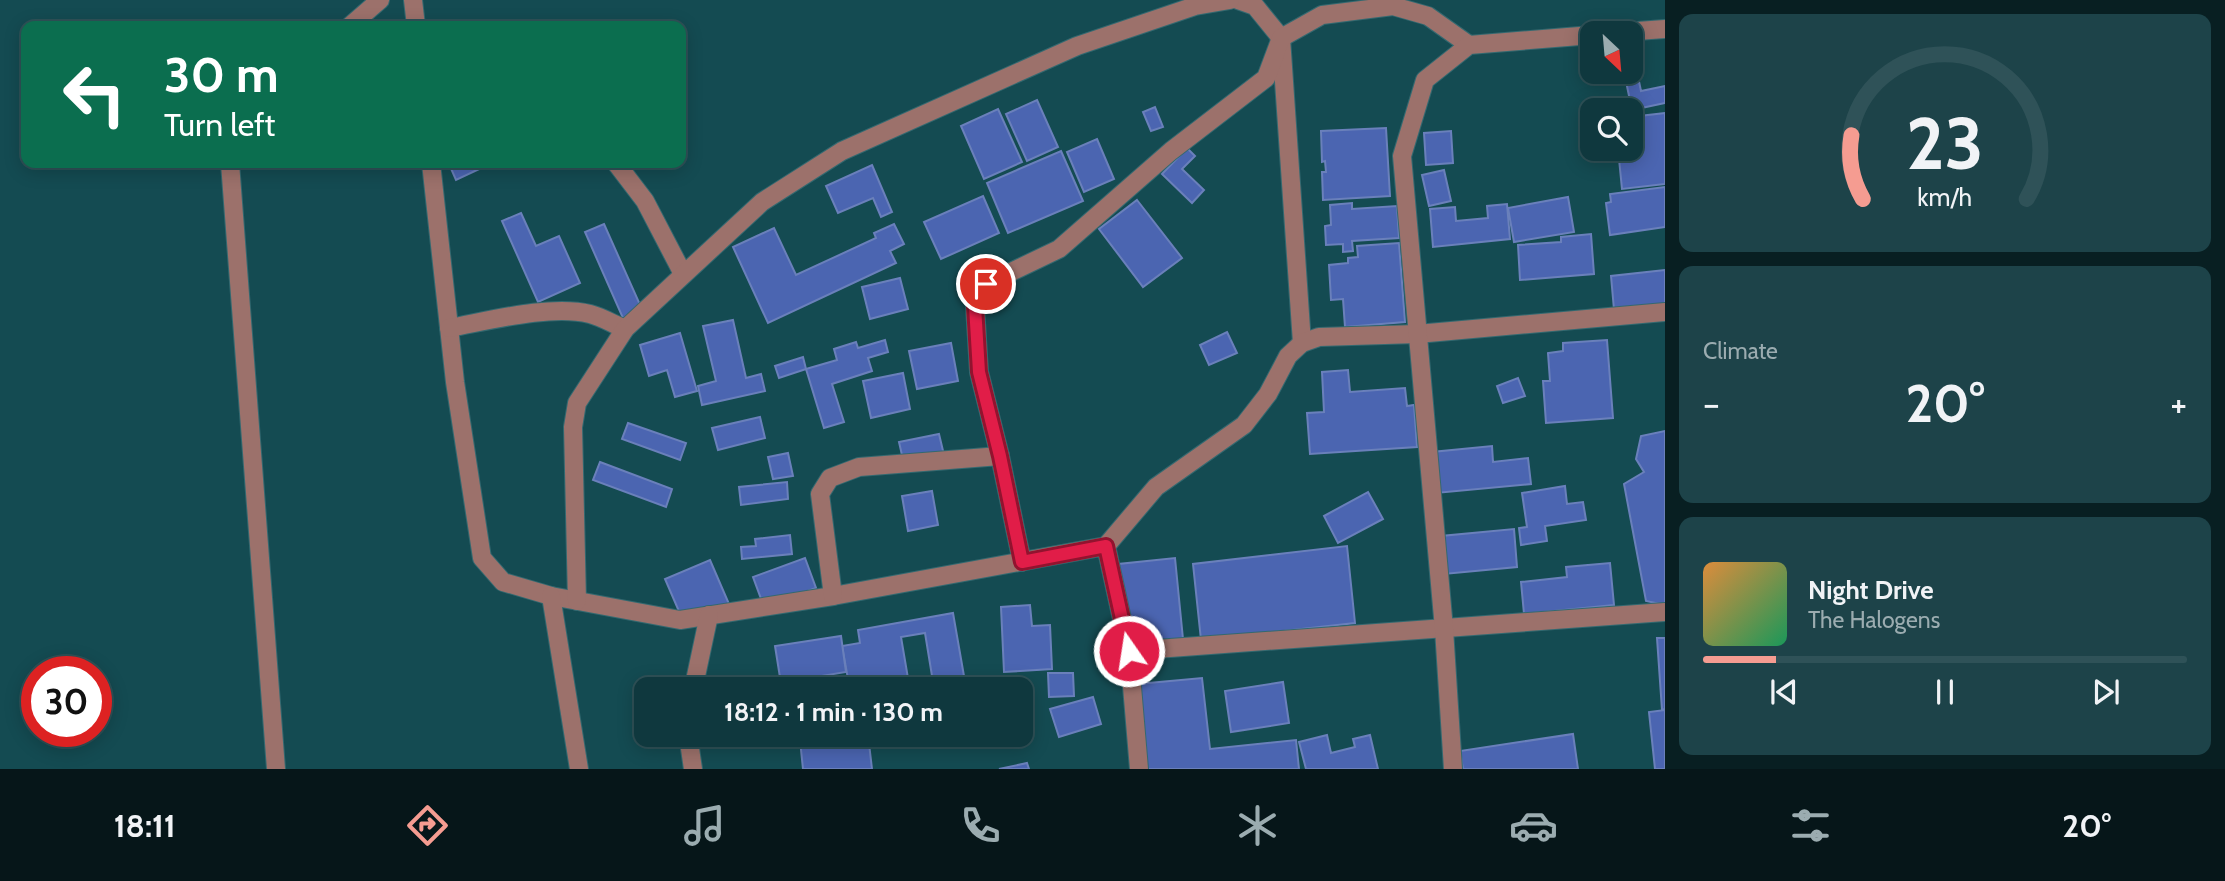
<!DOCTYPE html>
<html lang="en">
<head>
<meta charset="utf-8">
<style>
  :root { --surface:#0f383e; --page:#1d4349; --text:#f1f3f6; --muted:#9bacb0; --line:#2f5258; --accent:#f59c91 }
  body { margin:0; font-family:Cabin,sans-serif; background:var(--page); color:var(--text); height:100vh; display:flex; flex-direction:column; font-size:26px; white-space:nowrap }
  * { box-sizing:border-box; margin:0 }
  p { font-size:23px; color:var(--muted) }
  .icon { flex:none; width:38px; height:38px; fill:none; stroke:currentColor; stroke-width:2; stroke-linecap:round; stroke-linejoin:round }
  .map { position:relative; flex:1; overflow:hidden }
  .drawer { display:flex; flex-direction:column; gap:14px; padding:14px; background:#081f22; width:560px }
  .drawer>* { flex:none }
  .guide { position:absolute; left:21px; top:21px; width:665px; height:147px; border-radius:14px; box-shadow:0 4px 18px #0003,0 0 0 2px var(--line); background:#0b6e4f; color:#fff; overflow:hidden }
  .needle { width:46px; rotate:154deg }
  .tools { position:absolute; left:1580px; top:21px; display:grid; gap:14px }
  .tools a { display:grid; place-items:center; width:63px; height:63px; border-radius:14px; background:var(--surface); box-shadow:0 4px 18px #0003,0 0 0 2px var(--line); font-size:35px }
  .speed { position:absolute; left:21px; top:656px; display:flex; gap:14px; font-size:35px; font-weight:700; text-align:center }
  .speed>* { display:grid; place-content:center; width:91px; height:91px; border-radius:50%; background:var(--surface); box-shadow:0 4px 18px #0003,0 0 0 2px var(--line); line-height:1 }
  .speed .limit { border:10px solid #d22; background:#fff; color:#111 }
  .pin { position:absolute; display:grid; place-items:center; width:60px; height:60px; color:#fff; margin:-30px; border:4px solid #fff; border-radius:50%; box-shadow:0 2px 7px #0007 }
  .me { position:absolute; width:77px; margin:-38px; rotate:347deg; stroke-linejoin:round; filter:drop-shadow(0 0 5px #0008) }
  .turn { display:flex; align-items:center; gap:24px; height:147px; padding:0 28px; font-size:32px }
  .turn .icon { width:91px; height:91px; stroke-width:2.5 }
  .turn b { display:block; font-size:49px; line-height:60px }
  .big { font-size:52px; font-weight:700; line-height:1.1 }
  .drawer .widget { flex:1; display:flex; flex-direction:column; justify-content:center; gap:10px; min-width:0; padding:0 24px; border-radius:14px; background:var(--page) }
  .drawer .dial { align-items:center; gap:0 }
  .dial svg { height:182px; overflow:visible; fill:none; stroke:var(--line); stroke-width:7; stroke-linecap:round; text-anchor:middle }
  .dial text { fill:var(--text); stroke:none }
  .song { display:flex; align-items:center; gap:21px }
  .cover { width:84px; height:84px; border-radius:10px; background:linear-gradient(135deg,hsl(30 70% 55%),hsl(150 70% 35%)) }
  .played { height:7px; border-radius:4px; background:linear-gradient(90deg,var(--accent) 15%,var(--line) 15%) }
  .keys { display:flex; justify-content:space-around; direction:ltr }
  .heat { display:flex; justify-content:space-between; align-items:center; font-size:38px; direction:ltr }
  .trip { position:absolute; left:634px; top:677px; width:399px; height:70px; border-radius:14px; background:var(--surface); box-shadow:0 4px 18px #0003,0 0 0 2px var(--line); font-weight:700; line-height:70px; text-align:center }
  .menu { display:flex; height:112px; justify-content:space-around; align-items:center; background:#061619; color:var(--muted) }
  .menu .icon { width:49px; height:49px }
  .menu .selected { color:var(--accent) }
  .menu b { font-size:32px; color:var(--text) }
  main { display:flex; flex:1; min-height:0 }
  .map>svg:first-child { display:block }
  .building { fill:#4b65b1; stroke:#6a80bb; stroke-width:2 }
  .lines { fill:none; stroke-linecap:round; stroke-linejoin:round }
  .minor-casing { stroke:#346970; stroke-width:20 }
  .minor { stroke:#9c716b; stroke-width:18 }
  .route-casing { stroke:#92132f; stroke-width:18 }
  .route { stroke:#e11d48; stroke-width:12 }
</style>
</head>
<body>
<main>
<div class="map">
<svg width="1665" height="769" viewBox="0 0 1665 769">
  <rect width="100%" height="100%" fill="#144b52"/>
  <g class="building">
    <path d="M1636,67L1641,91L1665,86V103L1632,110L1624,72H1631V69Z"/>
    <path d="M1037,100L1058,147L1027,161L1006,114Z"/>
    <path d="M1155,107L1163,127L1151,131L1143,112Z"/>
    <path d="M998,109L1022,162L984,179L961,126Z"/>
    <path d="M1665,113V184L1622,189L1618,149H1631V117Z"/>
    <path d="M1386,128L1390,196L1323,200L1322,172H1326L1325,161L1322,162L1321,131Z"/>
    <path d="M1451,131L1453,163L1426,165L1424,133Z"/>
    <path d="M1097,139L1114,179L1084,192L1067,152Z"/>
    <path d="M1187,148L1195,156L1182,169L1204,190L1192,203L1162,174Z"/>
    <path d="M1061,151L1083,201L1008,233L987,183Z"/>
    <path d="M453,163H492L456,180L449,164Z"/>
    <path d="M872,165L892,212L881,217L873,198L838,213L826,186Z"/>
    <path d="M1444,170L1451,201L1429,206L1422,175Z"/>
    <path d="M1665,187V227L1610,235L1606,203L1611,202L1610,194Z"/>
    <path d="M983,196L999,233L941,259L924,222Z"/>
    <path d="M1568,197L1574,232L1514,242L1508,208Z"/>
    <path d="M1137,200L1182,258L1143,287L1099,229Z"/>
    <path d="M1352,203V209L1397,206L1399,238L1352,241L1353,251L1343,252V244L1326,245L1325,226L1331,225L1330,205Z"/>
    <path d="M1507,204L1510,239L1433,247L1430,209L1455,207L1456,221L1488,218L1487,206Z"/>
    <path d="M521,213L536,246L559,236L580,283L538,302L502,221Z"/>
    <path d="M604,224L645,316L626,325L585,232Z"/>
    <path d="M894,224L904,244L890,251L896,263L768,323L733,247L774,228L796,275L876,238L874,233Z"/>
    <path d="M1591,234L1594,274L1520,280L1518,245L1561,242V237Z"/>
    <path d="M1399,243L1405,322L1345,327L1343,299L1331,300L1329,265L1348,263V258L1358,257L1357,246Z"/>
    <path d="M1665,270V316L1615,321L1611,276Z"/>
    <path d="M900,278L908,309L870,319L862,287Z"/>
    <path d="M733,320L746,378L761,374L765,391L702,405L698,386L716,381L703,326Z"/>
    <path d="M1227,332L1237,353L1209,365L1200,345Z"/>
    <path d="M680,333L697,391L675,397L667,370L649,376L640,345Z"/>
    <path d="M885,340L888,352L868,358L872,371L832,384L844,422L824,428L806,369L779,378L775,366L803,357L806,369L837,360L834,349L856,342L858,348Z"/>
    <path d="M1607,340L1613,418L1546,423L1543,381H1550L1548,353L1563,351V343Z"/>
    <path d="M951,343L958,381L917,389L909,351Z"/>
    <path d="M1348,370L1350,392L1405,388L1407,406L1414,405L1417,447L1310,454L1307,413L1324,412L1322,372Z"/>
    <path d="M903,373L910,409L871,418L863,381Z"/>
    <path d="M1518,378L1525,396L1503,403L1497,386Z"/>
    <path d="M760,417L765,438L718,450L712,428Z"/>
    <path d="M628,423L686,443L680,460L622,439Z"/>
    <path d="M1665,431V605L1646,601L1624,484L1644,472L1636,459L1641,436Z"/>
    <path d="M939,434L944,455L904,464L899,442Z"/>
    <path d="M1492,446L1493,462L1528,458L1531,484L1436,493L1432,452Z"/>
    <path d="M788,453L793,476L773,479L768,457Z"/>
    <path d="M600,462L672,489L666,507L593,480Z"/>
    <path d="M787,482L788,499L741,505L739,487Z"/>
    <path d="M1565,486L1567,504L1583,502L1586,520L1545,526L1547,541L1521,545L1519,528L1527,527L1522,493Z"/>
    <path d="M932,491L938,525L908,531L902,496Z"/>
    <path d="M1368,492L1383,519L1338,543L1324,516Z"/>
    <path d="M1514,529L1517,567L1444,574L1441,536Z"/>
    <path d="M790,535L792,554L742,559L741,547L756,546L755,539Z"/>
    <path d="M1347,546L1355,623L1201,640L1193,564Z"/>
    <path d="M805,558L816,588L764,607L753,577Z"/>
    <path d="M1175,558L1183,639L1148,642L1146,627L1116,630L1109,565Z"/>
    <path d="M710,560L729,604L684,623L665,579Z"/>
    <path d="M1610,563L1614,605L1524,614L1521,582L1567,577L1566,567Z"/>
    <path d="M1030,605L1032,626L1050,625L1052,669L1004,672L1001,607Z"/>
    <path d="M953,613L964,676L933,682L925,633L901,637L910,690H850L842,646L860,643L858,630Z"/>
    <path d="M841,636L846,672L797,680L799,690H782L775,646Z"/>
    <path d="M1657,638H1665V709L1662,710Z"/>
    <path d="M1048,673H1073L1074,696L1049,697Z"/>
    <path d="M1202,678L1210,749L1296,740L1299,769H1131L1138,684Z"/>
    <path d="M1283,682L1289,723L1231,732L1225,691Z"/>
    <path d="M1093,697L1101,724L1059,737L1050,709Z"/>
    <path d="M1665,710V769H1655L1649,712Z"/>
    <path d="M1573,734L1578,769H1463L1460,751Z"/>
    <path d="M836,735H868L872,769H803L800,740Z"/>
    <path d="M1327,735L1331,753L1355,747L1353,739L1370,735L1378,769H1306L1299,742Z"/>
    <path d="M1027,763L1029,769H999Z"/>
  </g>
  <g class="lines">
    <defs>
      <g id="minor">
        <path d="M413,0L416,26"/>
        <path d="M1238,0L1255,6L1281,38L1302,343"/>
        <path d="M350,26L380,0"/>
        <path d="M1610,33L1665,29"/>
        <path d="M230,163L276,769"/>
        <path d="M431,163L455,382L482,558L503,582L551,596L680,620L833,596L1106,546L1129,651L1139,769"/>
        <path d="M616,163L645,201L683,274"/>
        <path d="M449,328C488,321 551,304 590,314C602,317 613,324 625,329"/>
        <path d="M1106,546L1156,487L1244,425L1268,394L1288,356L1302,343L1319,337L1417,334L1665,312"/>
        <path d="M1022,562L1000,456L979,372L975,306L986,284L1059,249L1171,151L1266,78L1281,38L1322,15L1393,6L1428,16L1469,45"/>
        <path d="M551,596L579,769"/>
        <path d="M833,596L820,494L830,478L859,467L1000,456"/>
        <path d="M577,601L573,427L577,403L625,329L762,202L842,151L1077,46L1195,6L1230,0"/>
        <path d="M1129,651L1665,612"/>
        <path d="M693,690L709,615"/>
        <path d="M688,735L693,769"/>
        <path d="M1453,769L1444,629L1402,156L1425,80L1469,45L1592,35"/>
      </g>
    </defs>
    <use href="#minor" class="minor-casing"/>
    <use href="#minor" class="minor"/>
  </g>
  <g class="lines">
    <defs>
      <path id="route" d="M986,284L975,306L979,372L1000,456L1022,562L1106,546L1129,651"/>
    </defs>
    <use href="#route" class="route-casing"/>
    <use href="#route" class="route"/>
  </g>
</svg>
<div class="tools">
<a><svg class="needle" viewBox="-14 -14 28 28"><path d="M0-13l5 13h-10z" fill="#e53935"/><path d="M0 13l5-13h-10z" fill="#9bacb0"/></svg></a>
<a><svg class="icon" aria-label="search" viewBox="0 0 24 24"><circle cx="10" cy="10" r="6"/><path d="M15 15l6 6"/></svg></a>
</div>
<div class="speed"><div class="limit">30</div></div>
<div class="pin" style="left:986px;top:284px;background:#d93025"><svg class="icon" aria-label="arrive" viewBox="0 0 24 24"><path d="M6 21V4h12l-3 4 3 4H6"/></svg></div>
<svg class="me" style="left:1129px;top:651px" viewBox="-20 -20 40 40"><circle r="17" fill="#e11d48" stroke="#fff" stroke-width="3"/><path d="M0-11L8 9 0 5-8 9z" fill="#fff"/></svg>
<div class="trip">18:12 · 1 min · 130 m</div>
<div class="guide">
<div class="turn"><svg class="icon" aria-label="left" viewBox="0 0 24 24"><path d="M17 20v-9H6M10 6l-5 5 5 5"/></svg><div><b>30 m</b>Turn left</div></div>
</div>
</div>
<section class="drawer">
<div class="widget dial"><svg viewBox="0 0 100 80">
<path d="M14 69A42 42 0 1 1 86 69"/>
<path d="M14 69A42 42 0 0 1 9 41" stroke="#f59c91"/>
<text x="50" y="56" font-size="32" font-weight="700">23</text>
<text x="50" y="72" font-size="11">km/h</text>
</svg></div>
<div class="widget"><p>Climate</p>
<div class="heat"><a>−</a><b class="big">20°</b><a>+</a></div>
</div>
<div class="widget">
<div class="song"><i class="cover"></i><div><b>Night Drive</b><p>The Halogens</p></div></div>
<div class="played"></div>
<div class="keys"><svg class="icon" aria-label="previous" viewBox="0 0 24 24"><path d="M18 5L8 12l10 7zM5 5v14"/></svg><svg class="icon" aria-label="pause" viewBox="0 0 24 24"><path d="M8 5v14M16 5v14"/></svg><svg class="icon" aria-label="next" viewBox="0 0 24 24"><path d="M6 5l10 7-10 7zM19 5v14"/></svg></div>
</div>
</section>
</main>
<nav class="menu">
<b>18:11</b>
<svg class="icon selected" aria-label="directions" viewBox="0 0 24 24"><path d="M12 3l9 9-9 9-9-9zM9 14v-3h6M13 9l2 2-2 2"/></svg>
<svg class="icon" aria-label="music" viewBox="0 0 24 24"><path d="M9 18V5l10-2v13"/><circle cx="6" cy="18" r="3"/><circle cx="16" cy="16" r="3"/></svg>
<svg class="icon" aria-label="phone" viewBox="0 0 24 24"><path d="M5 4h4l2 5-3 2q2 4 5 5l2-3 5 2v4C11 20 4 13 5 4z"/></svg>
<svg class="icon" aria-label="climate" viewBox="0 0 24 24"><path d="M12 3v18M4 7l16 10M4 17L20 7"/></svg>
<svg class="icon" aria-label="car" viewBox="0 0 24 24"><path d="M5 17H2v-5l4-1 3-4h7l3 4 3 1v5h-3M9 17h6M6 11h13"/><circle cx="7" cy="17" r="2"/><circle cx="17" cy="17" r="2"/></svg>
<svg class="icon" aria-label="filters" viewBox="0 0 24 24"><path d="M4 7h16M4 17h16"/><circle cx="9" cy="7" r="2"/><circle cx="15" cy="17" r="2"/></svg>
<b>20°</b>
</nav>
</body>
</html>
